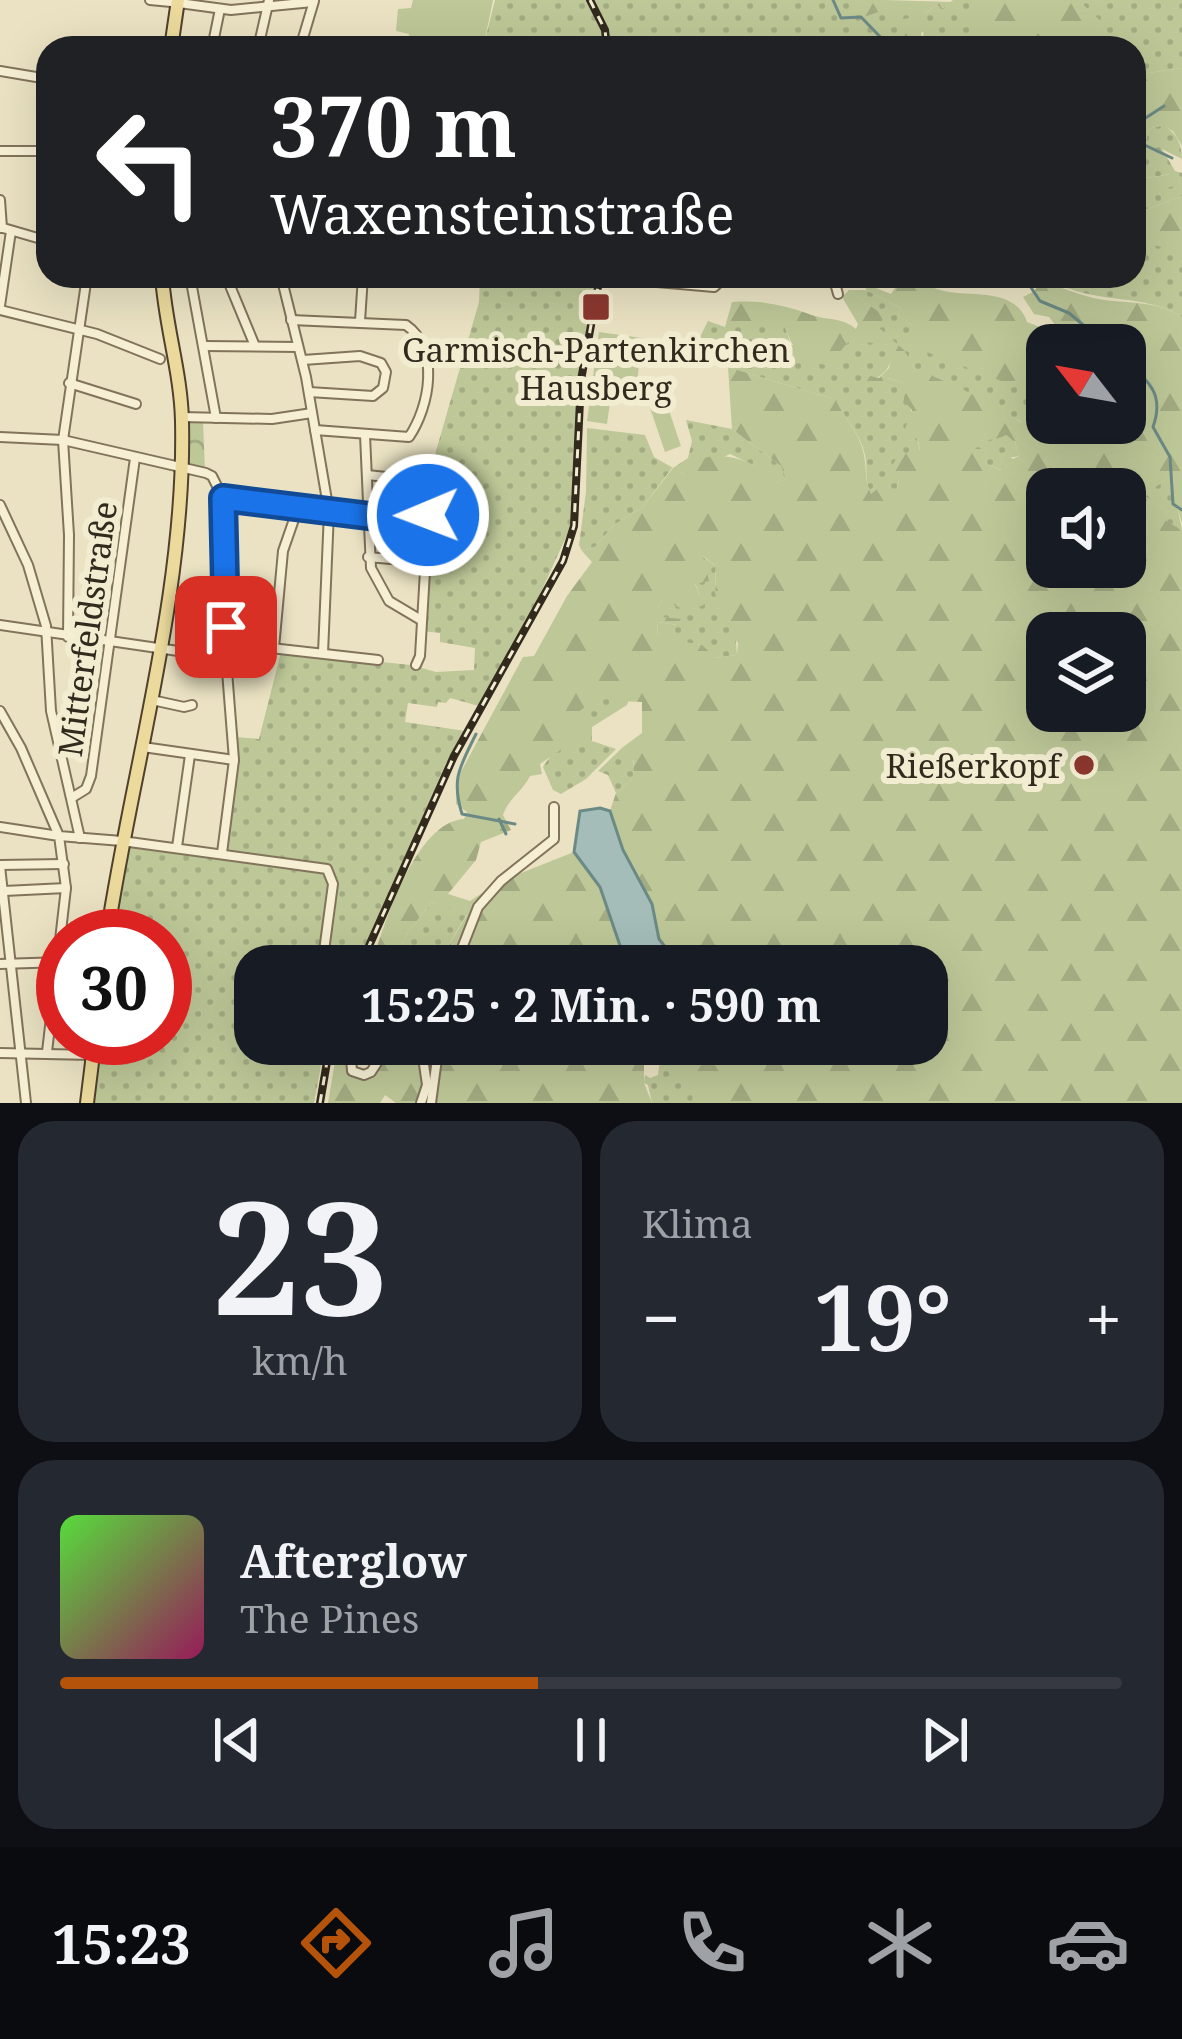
<!DOCTYPE html>
<html lang="de">
<head>
<meta charset="utf-8">
<style>
  :root { --surface:#171b24; --page:#242831; --text:#f1f3f6; --muted:#9ea1a6; --line:#363941; --accent:#b45309 }
  body { margin:0; font-family:"Noto Serif",serif; background:var(--page); color:var(--text); height:100vh; display:flex; flex-direction:column; font-size:45px; white-space:nowrap }
  * { box-sizing:border-box; margin:0 }
  p { font-size:39px; color:var(--muted) }
  .icon { flex:none; width:66px; height:66px; fill:none; stroke:currentColor; stroke-width:2; stroke-linecap:round; stroke-linejoin:round }
  .map { position:relative; height:1103px; overflow:hidden }
  .side { display:flex; flex-direction:column; gap:18px; padding:18px; background:#0d0f14; flex:1 }
  .side>* { flex:none }
  .guide { position:absolute; left:36px; top:36px; width:1110px; height:252px; border-radius:36px; box-shadow:0 12px 48px #0002; background:#202124; color:#fff; overflow:hidden }
  .needle { width:78px; rotate:301deg }
  .tools { position:absolute; left:1026px; top:324px; display:grid; gap:24px }
  .tools a { display:grid; place-items:center; width:120px; height:120px; border-radius:24px; background:var(--surface); box-shadow:0 12px 48px #0002; font-size:60px }
  .speed { position:absolute; left:36px; top:909px; display:flex; gap:24px; font-size:60px; font-weight:700; text-align:center }
  .speed>* { display:grid; place-content:center; width:156px; height:156px; border-radius:50%; background:var(--surface); box-shadow:0 12px 48px #0002; line-height:1 }
  .speed .limit { border:18px solid #d22; background:#fff; color:#111 }
  .pin { position:absolute; display:grid; place-items:center; width:102px; height:102px; color:#fff; margin:-51px; border-radius:24px; box-shadow:0 6px 18px #0006 }
  .me { position:absolute; width:132px; margin:-66px; rotate:269deg; stroke-linejoin:round; filter:drop-shadow(0 0 9px #0008) }
  .turn { display:flex; align-items:center; gap:42px; height:252px; padding:0 36px; font-size:54px }
  .turn .icon { width:156px; height:156px; stroke-width:2.5 }
  .turn b { display:block; font-size:84px; line-height:102px }
  .big { font-size:90px; font-weight:700; line-height:1.1 }
  .side .tile { flex:1; display:flex; flex-direction:column; justify-content:center; gap:18px; min-width:0; padding:0 42px; border-radius:36px; background:var(--page) }
  .side .dial { align-items:center; gap:0 }
  .dial b { font-size:156px; line-height:1 }
  .song { display:flex; align-items:center; gap:36px }
  .cover { width:144px; height:144px; border-radius:18px; background:linear-gradient(135deg,hsl(110 70% 55%),hsl(330 70% 35%)) }
  .played { height:12px; border-radius:6px; background:linear-gradient(90deg,var(--accent) 45%,var(--line) 45%) }
  .keys { display:flex; justify-content:space-around; direction:ltr }
  .heat { display:flex; justify-content:space-between; align-items:center; font-size:66px; direction:ltr }
  .side .tiles { flex:1; display:grid; gap:18px; grid-template-columns:1fr 1fr }
  .tile:last-child { grid-column:span 2 }
  .trip { position:absolute; left:234px; top:945px; width:714px; height:120px; border-radius:36px; background:var(--surface); box-shadow:0 12px 48px #0002; font-weight:700; line-height:120px; text-align:center }
  .tab-bar { display:flex; height:192px; justify-content:space-around; align-items:center; background:#090b0e; color:var(--muted) }
  .tab-bar .icon { width:84px; height:84px }
  .tab-bar .selected { color:var(--accent) }
  .tab-bar b { font-size:54px; color:var(--text) }
  .map>svg:first-child { display:block }
  .grass { fill:url(#grass-dots) }
  .forest { fill:url(#forest-firs); fill-rule:evenodd }
  .park { fill:url(#park-crowns) }
  .pitch { fill:#bdc797 }
  .water { fill:#a4bdb8; stroke:#6c8a85; stroke-width:3 }
  .lines { fill:none; stroke-linecap:round; stroke-linejoin:round }
  .stream { stroke:#6c8a85; stroke-width:3 }
  .minor-casing { stroke:#82735b; stroke-width:12 }
  .major-casing { stroke:#50412f; stroke-width:16 }
  .minor { stroke:#f6efd4; stroke-width:8 }
  .major { stroke:#ebda9c; stroke-width:12 }
  .rail-casing { stroke:#332a1e; stroke-width:8 }
  .rail { stroke:#f2ecd1; stroke-width:3; stroke-dasharray:9; stroke-linecap:butt }
  .route-casing { stroke:#114b97; stroke-width:30 }
  .route { stroke:#1a73e8; stroke-width:21 }
  .poi-dot { fill:#8c382f; stroke:#f2ecd1; stroke-width:4.5 }
  .labels { text-anchor:middle; dominant-baseline:central; stroke-width:12; stroke-linejoin:round; paint-order:stroke }
  .poi-label { font-size:33px; fill:#332a1e; stroke:#f2ecd1 }
  .street-label { font-size:33px; fill:#332a1e; stroke:#f2ecd1 }
</style>
</head>
<body>
<div class="map">
<svg width="1182" height="1103" viewBox="0 0 1182 1103">
  <defs>
    <pattern id="grass-dots" width="8" height="8" patternUnits="userSpaceOnUse" patternTransform="scale(3)"><rect width="8" height="8" fill="#bdc797"/><path d="M2 2h.1M6 6h.1" fill="none" stroke="#a3ab82" stroke-width="1.8" stroke-linecap="round"/></pattern>
    <pattern id="forest-firs" width="22" height="20" patternUnits="userSpaceOnUse" patternTransform="scale(3)"><rect width="22" height="20" fill="#bdc797"/><path d="M5 1l3.5 6h-7zM16 11l3.5 6h-7z" fill="#a3ab82"/></pattern>
    <pattern id="park-crowns" width="20" height="18" patternUnits="userSpaceOnUse" patternTransform="scale(3)"><rect width="20" height="18" fill="#bdc797"/><path d="M2 6a3 3 0 1 1 6 0M12 15a3 3 0 1 1 6 0" fill="none" stroke="#a3ab82"/></pattern>
  </defs>
  <rect width="100%" height="100%" fill="#eae2c2"/>
  <g class="grass">
    <path d="M495,0H885L865,15L905,2L917,14L912,41L892,48H483Z"/>
    <path d="M953,0H991L983,4C979,17 978,27 982,39L978,45L923,48L924,15L936,5L943,8Z"/>
    <path d="M1096,0H1182V68L1142,74L1134,67V48H1102L1093,29L1102,23L1081,3Z"/>
    <path d="M1163,125C1176,132 1182,144 1182,159L1162,149L1175,171L1182,173V196L1134,214V186L1142,197L1170,174L1148,178L1134,166V154L1145,144L1149,129Z"/>
    <path d="M1151,243L1170,248L1182,262V317C1147,294 1102,304 1060,285L1062,276H1134V249Z"/>
    <path d="M480,276H595L578,383L571,526L530,616L479,706L450,698L446,703L438,702L437,707L408,703L405,722L465,731L446,763L357,966H255V1044H325L314,1103H94L98,1038H165V936H111L127,850L131,847L223,857L236,737L259,739L281,652L411,665L436,672L474,670L475,648L440,642V633L422,631L436,451L479,302Z"/>
    <path d="M849,290H866L901,308L898,314L913,327L1038,395L1044,409L1022,422L914,368L903,350L879,328L883,316Z"/>
    <path d="M708,321L725,327H785L791,345L869,340L886,343L894,353C889,369 884,377 867,381L887,378L905,383L920,451L899,480L897,489L871,495C864,477 868,471 865,455C860,433 845,419 836,400L728,367L727,357L712,354L713,343L698,341Z"/>
    <path d="M686,420L732,429L781,466L787,479L775,483L755,466L730,454L685,475L672,468L643,507L614,525L595,547L582,551L579,545L586,492L587,428L645,435L654,457L673,468L688,458L692,441Z"/>
    <path d="M1006,435L1015,442L1019,456L1002,459V470L988,465L982,456L986,450L965,449L971,443Z"/>
    <path d="M1160,483L1174,490L1182,530L1165,521L1167,511L1142,495Z"/>
    <path d="M702,556L716,566C714,593 714,608 735,628L737,655L716,658L701,645L657,638L658,622L677,625L660,617L658,605L663,599L700,595L695,583L703,569Z"/>
    <path d="M607,693L628,701L627,705L592,727V741L616,749L586,779L561,794L553,790L543,767C551,751 570,745 582,731L580,711L587,706L589,697Z"/>
    <path d="M623,747C636,755 634,763 633,778L616,793L608,775L598,771Z"/>
    <path d="M432,902L467,914L436,966H393L408,932Z"/>
    <path d="M662,1044L693,1093V1103H652L648,1085L644,1083L645,1075L650,1078L658,1075Z"/>
  </g>
  <g class="forest">
    <path d="M847,0H861L864,4L884,0L954,2L943,8L936,5L925,14L929,28L921,33L923,48H891L894,39L912,42L905,37L903,19L916,17L902,3L893,12L887,11L886,16L878,12L864,17L848,8L855,3Z"/>
    <path d="M991,0H1096L1082,4L1103,23L1094,29L1102,48L964,45L971,40L978,45L982,39L970,19L979,12L974,7Z"/>
    <path d="M1134,67L1142,74L1182,68V146L1173,131L1162,125L1149,129L1145,144L1134,153Z"/>
    <path d="M1134,166L1148,178L1171,174L1179,184L1142,197L1134,186Z"/>
    <path d="M1182,196V262C1165,248 1158,240 1134,249V214Z"/>
    <path d="M901,279C917,281 933,289 949,292C975,296 1016,289 1027,322L1048,330L1055,325L1049,317L1034,314L1023,297L1035,291L1038,282C1056,284 1068,291 1086,296C1119,306 1152,297 1182,317V524L1173,490L1160,484L1143,495L1167,511L1166,521L1182,530V1103H693L692,1093L682,1089L681,1076L662,1044H927V966H668L667,950L659,939L652,904L623,850L610,811L616,793L633,778L634,761L623,747L642,733V702L619,701L615,705L607,694L590,697L596,707L587,706L580,711L588,722L583,731L590,739L571,743L540,764L542,774L530,776C522,792 509,798 503,815L511,830L481,842L476,860L448,894L470,901L501,881L574,852L600,887L627,966H436L467,915L432,902L408,932L393,966H371C384,925 415,822 464,819L467,812L456,804V781L523,657L534,656L567,596L592,562L582,551L595,547L614,525L643,507L673,468L685,475C690,471 693,465 698,461C719,448 761,462 775,483L786,479L781,466L732,429L728,367L836,400C845,419 860,433 864,455C867,470 864,479 871,494L880,487L897,489L899,480L892,471C893,454 906,453 920,450L918,440L905,429L912,410L904,401V383L888,378L878,386L867,381L870,376L879,378L889,368L893,353L886,344L849,341L828,366C804,359 793,352 785,327H725L732,302C758,300 783,304 809,314C825,321 841,316 856,329L858,324L842,297L849,290L884,316L879,328L904,350L914,368L964,390L1021,422L1044,409L1037,395L914,347L913,327L898,314L901,308L866,290V284L891,294ZM1047,345H1125V423H1047ZM1006,435L1015,442L1019,456L1013,459L1003,452L1001,470L988,465L983,456L987,450L967,448C976,439 993,442 1006,435ZM1047,489H1125V567H1047ZM703,556L716,566C715,590 712,612 734,628L731,635L738,643L737,655L716,658L702,645L657,637L658,622L677,625L681,619L661,617L658,605L663,599L686,611L704,605L695,584L709,581ZM1047,633H1125V711H1047Z"/>
    <path d="M338,1044H352L351,1062L360,1072L370,1069L378,1044H644V1083L652,1103H396L385,1095L380,1103H328Z"/>
  </g>
  <path class="park" d="M185,419L203,421L205,472L184,468Z"/>
  <g class="pitch">
    <path d="M413,0H493L483,48H408L409,34L396,31L398,9L411,8Z"/>
    <path d="M599,332L642,338L637,383L613,381L607,424L587,421Z"/>
    <path d="M662,390L681,446L665,452L646,396Z"/>
  </g>
  <path class="water" d="M600,808L610,811L623,850L652,904L659,939L667,949L668,966H627L600,887L574,852L580,811Z"/>
  <g class="lines">
    <g class="stream">
      <path d="M833,0L841,18L861,17L891,48"/>
      <path d="M1134,136L1144,119L1164,106"/>
      <path d="M1134,140L1172,158"/>
      <path d="M1011,276L1021,285L1030,286L1040,301L1069,313L1107,345"/>
      <path d="M1125,361C1148,381 1165,393 1153,427L1170,457L1173,504L1182,510"/>
      <path d="M476,734C460,767 451,778 462,814L515,824"/>
      <path d="M499,819L506,834"/>
    </g>
    <defs>
      <g id="minor">
        <path d="M150,0L171,2"/>
        <path d="M179,3L231,10L313,2"/>
        <path d="M212,48L220,9"/>
        <path d="M258,48L269,0"/>
        <path d="M300,48L314,1"/>
        <path d="M0,71L48,79"/>
        <path d="M0,151H48"/>
        <path d="M0,200L2,228"/>
        <path d="M0,227L48,241"/>
        <path d="M190,276L216,418"/>
        <path d="M226,276L255,346"/>
        <path d="M243,276L362,282L408,276"/>
        <path d="M281,276L306,377L329,512L323,653"/>
        <path d="M409,276L611,278L714,287L726,276"/>
        <path d="M833,276L838,294"/>
        <path d="M0,306L11,231"/>
        <path d="M0,310L97,334L160,359"/>
        <path d="M291,320L406,325C440,349 430,406 409,437L315,430"/>
        <path d="M360,321L363,276"/>
        <path d="M204,346L298,347"/>
        <path d="M303,360L360,356L381,363L386,372L383,388L373,396L309,392"/>
        <path d="M69,383L136,404"/>
        <path d="M182,417L272,419L312,413"/>
        <path d="M365,435L371,568L389,601L421,620"/>
        <path d="M0,437L63,440L206,473L212,476L223,498L226,527V658L234,760L222,853"/>
        <path d="M367,475L415,480L430,486L420,656L416,665"/>
        <path d="M223,498L426,523"/>
        <path d="M0,505L28,565L46,626L51,711L80,838"/>
        <path d="M368,557L425,562"/>
        <path d="M0,625L226,658"/>
        <path d="M68,637L69,535L63,440L87,276"/>
        <path d="M226,643L378,660"/>
        <path d="M274,648L283,551L299,505"/>
        <path d="M152,700L184,707L192,705"/>
        <path d="M0,711L21,748L59,836L122,841L327,869L333,884L322,966"/>
        <path d="M143,747L234,760"/>
        <path d="M73,797L86,789L91,776L135,458"/>
        <path d="M0,827L59,836L66,888L47,1052"/>
        <path d="M177,847L190,755"/>
        <path d="M0,865L64,864"/>
        <path d="M0,866L26,1103"/>
        <path d="M4,891L66,888"/>
        <path d="M0,964L63,962"/>
        <path d="M455,966L478,907L501,881L554,839V807"/>
        <path d="M350,1044L352,1071L364,1075L371,1072L389,1044"/>
        <path d="M0,1053L93,1055"/>
        <path d="M421,1103L427,1085L421,1044"/>
        <path d="M431,1103L439,1044"/>
      </g>
      <g id="major">
        <path d="M171,48L178,0"/>
        <path d="M107,936C132,769 186,591 182,421C181,372 165,325 162,276"/>
        <path d="M87,1103L95,1038"/>
      </g>
    </defs>
    <use href="#minor" class="minor-casing"/>
    <use href="#major" class="major-casing"/>
    <use href="#minor" class="minor"/>
    <use href="#major" class="major"/>
    <defs>
      <g id="rail">
        <path d="M590,0L605,30L607,48"/>
        <path d="M360,966L454,756L563,561L574,526L581,380L600,276"/>
        <path d="M320,1103L330,1044"/>
      </g>
    </defs>
    <use href="#rail" class="rail-casing"/>
    <use href="#rail" class="rail"/>
  </g>
  <g class="lines">
    <defs>
      <path id="route" d="M226,627L223,498L426,523L428,515"/>
    </defs>
    <use href="#route" class="route-casing"/>
    <use href="#route" class="route"/>
  </g>
  <g class="poi-dot">
    <rect x="581" y="292" width="30" height="30" rx="6"/>
    <circle cx="1084" cy="765" r="12"/>
  </g>
  <g class="labels">
    <g class="poi-label">
      <text x="596" y="349">Garmisch-Partenkirchen<tspan x="596" dy="38">Hausberg</tspan></text>
      <text x="1060" y="765" text-anchor="end">Rießerkopf</text>
    </g>
    <g class="street-label">
      <text transform="translate(87 629) rotate(-82)">Mitterfeldstraße</text>
    </g>
  </g>
</svg>
<div class="tools">
<a><svg class="needle" viewBox="-14 -14 28 28"><path d="M0-13l5 13h-10z" fill="#e53935"/><path d="M0 13l5-13h-10z" fill="#9ea1a6"/></svg></a>
<a><svg class="icon" aria-label="sound" viewBox="0 0 24 24"><path d="M4 9h4l5-4v14l-5-4H4zM17 9q2 3 0 6"/></svg></a>
<a><svg class="icon" aria-label="layers" viewBox="0 0 24 24"><path d="M12 4l9 5-9 5-9-5zM3 14l9 5 9-5"/></svg></a>
</div>
<div class="speed"><div class="limit">30</div></div>
<div class="pin" style="left:226px;top:627px;background:#d93025"><svg class="icon" aria-label="arrive" viewBox="0 0 24 24"><path d="M6 21V4h12l-3 4 3 4H6"/></svg></div>
<svg class="me" style="left:428px;top:515px" viewBox="-20 -20 40 40"><circle r="17" fill="#1a73e8" stroke="#fff" stroke-width="3"/><path d="M0-11L8 9 0 5-8 9z" fill="#fff"/></svg>
<div class="trip">15:25 · 2 Min. · 590 m</div>
<div class="guide">
<div class="turn"><svg class="icon" aria-label="left" viewBox="0 0 24 24"><path d="M17 20v-9H6M10 6l-5 5 5 5"/></svg><div><b>370 m</b>Waxensteinstraße</div></div>
</div>
</div>
<section class="side">
<div class="tiles">
<div class="tile dial"><b>23</b><p>km/h</p></div>
<div class="tile"><p>Klima</p>
<div class="heat"><a>−</a><b class="big">19°</b><a>+</a></div>
</div>
<div class="tile">
<div class="song"><i class="cover"></i><div><b>Afterglow</b><p>The Pines</p></div></div>
<div class="played"></div>
<div class="keys"><svg class="icon" aria-label="previous" viewBox="0 0 24 24"><path d="M18 5L8 12l10 7zM5 5v14"/></svg><svg class="icon" aria-label="pause" viewBox="0 0 24 24"><path d="M8 5v14M16 5v14"/></svg><svg class="icon" aria-label="next" viewBox="0 0 24 24"><path d="M6 5l10 7-10 7zM19 5v14"/></svg></div>
</div>
</div>
</section>
<nav class="tab-bar">
<b>15:23</b>
<svg class="icon selected" aria-label="directions" viewBox="0 0 24 24"><path d="M12 3l9 9-9 9-9-9zM9 14v-3h6M13 9l2 2-2 2"/></svg>
<svg class="icon" aria-label="music" viewBox="0 0 24 24"><path d="M9 18V5l10-2v13"/><circle cx="6" cy="18" r="3"/><circle cx="16" cy="16" r="3"/></svg>
<svg class="icon" aria-label="phone" viewBox="0 0 24 24"><path d="M5 4h4l2 5-3 2q2 4 5 5l2-3 5 2v4C11 20 4 13 5 4z"/></svg>
<svg class="icon" aria-label="climate" viewBox="0 0 24 24"><path d="M12 3v18M4 7l16 10M4 17L20 7"/></svg>
<svg class="icon" aria-label="car" viewBox="0 0 24 24"><path d="M5 17H2v-5l4-1 3-4h7l3 4 3 1v5h-3M9 17h6M6 11h13"/><circle cx="7" cy="17" r="2"/><circle cx="17" cy="17" r="2"/></svg>
</nav>
</body>
</html>
